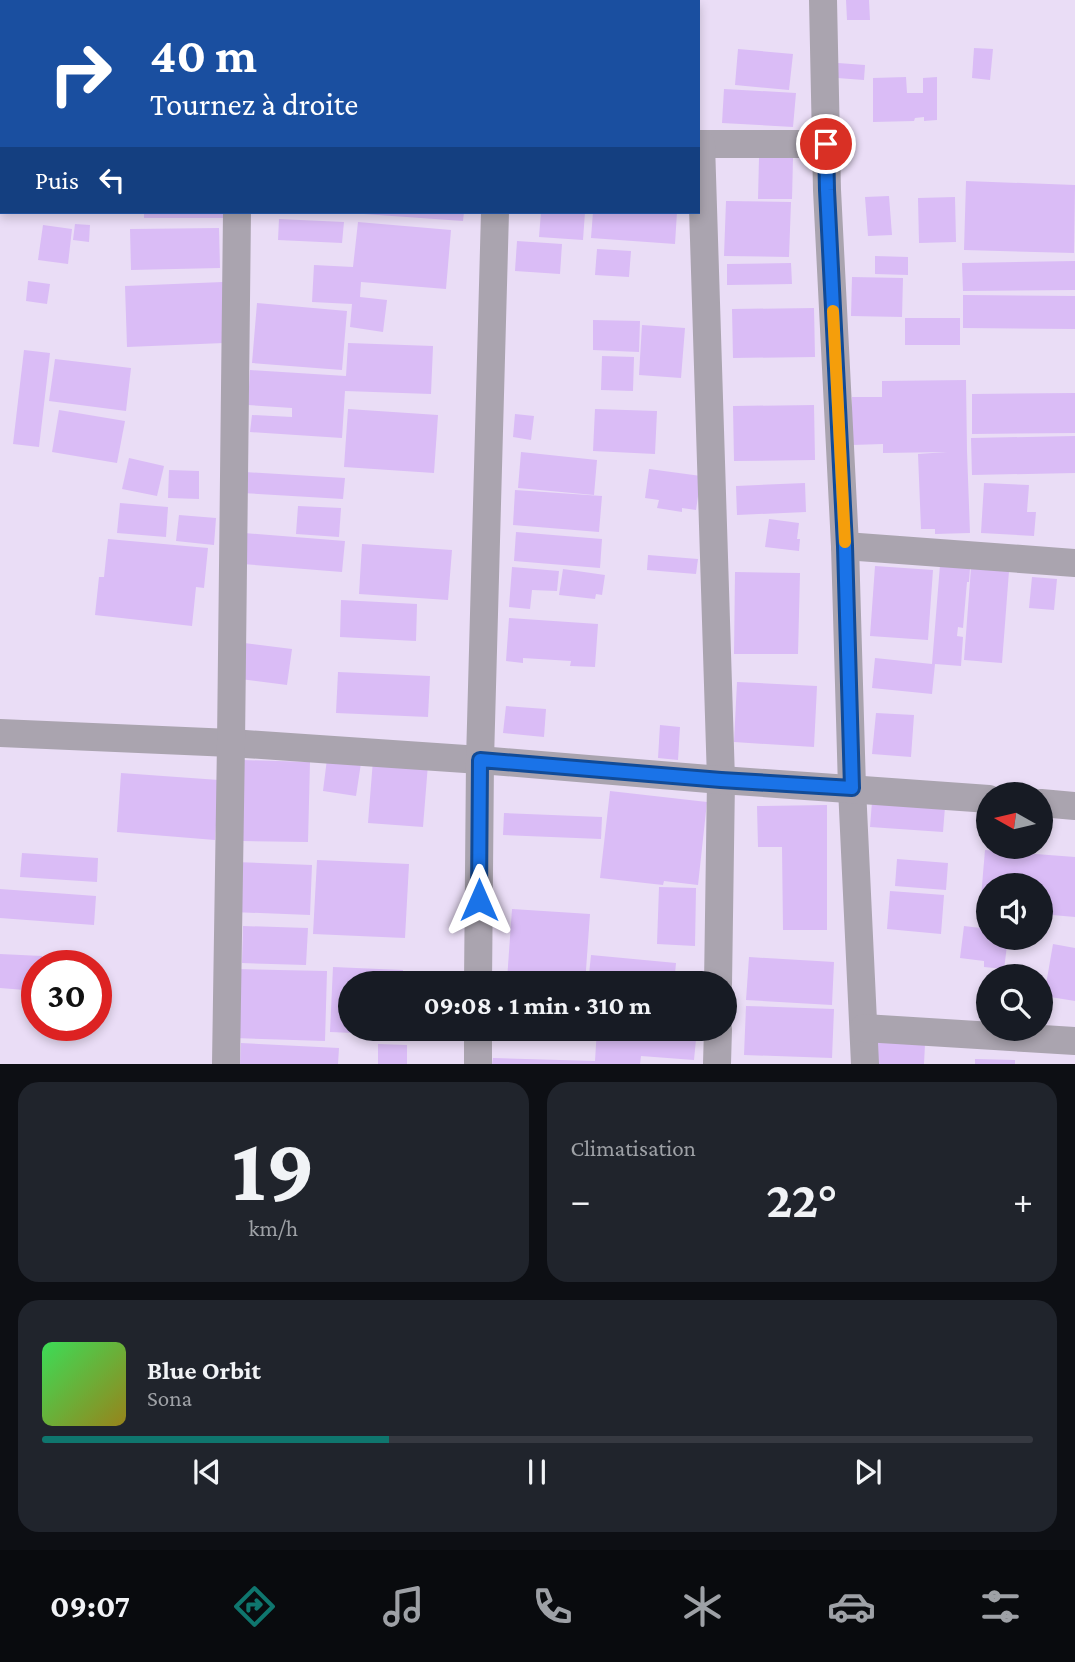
<!DOCTYPE html>
<html lang="fr">
<head>
<meta charset="utf-8">
<style>
  :root { --surface:#171b24; --page:#20242c; --text:#f1f3f6; --muted:#9ea1a6; --line:#363941; --accent:#0f766e }
  body { margin:0; font-family:"Crimson Pro",serif; background:var(--page); color:var(--text); height:100vh; display:flex; flex-direction:column; font-size:26px; white-space:nowrap }
  * { box-sizing:border-box; margin:0 }
  p { font-size:23px; color:var(--muted) }
  .icon { flex:none; width:38px; height:38px; fill:none; stroke:currentColor; stroke-width:2; stroke-linecap:round; stroke-linejoin:round }
  .map { position:relative; height:1064px; overflow:hidden }
  .sheet { display:flex; flex-direction:column; gap:18px; padding:18px; background:#0d0f14; flex:1 }
  .sheet>* { flex:none }
  .hud { position:absolute; left:0px; top:0px; width:700px; height:214px; box-shadow:0 4px 10px #0003; background:#1a4fa0; color:#fff; overflow:hidden }
  .needle { width:46px; rotate:278deg }
  .tools { position:absolute; left:976px; top:782px; display:grid; gap:14px }
  .tools a { display:grid; place-items:center; width:77px; height:77px; border-radius:50%; background:var(--surface); box-shadow:0 4px 10px #0003; font-size:35px }
  .speed { position:absolute; left:21px; top:950px; display:flex; gap:14px; font-size:35px; font-weight:700; text-align:center }
  .speed>* { display:grid; place-content:center; width:91px; height:91px; border-radius:50%; background:var(--surface); box-shadow:0 4px 10px #0003; line-height:1 }
  .speed .limit { border:10px solid #d22; background:#fff; color:#111 }
  .pin { position:absolute; display:grid; place-items:center; width:60px; height:60px; color:#fff; margin:-30px; border:4px solid #fff; border-radius:50%; box-shadow:0 2px 7px #0007 }
  .me { position:absolute; width:77px; margin:-38px; rotate:0deg; stroke-linejoin:round; filter:drop-shadow(0 0 5px #0008) }
  .turn { display:flex; align-items:center; gap:24px; height:147px; padding:0 35px; font-size:32px }
  .turn .icon { width:91px; height:91px; stroke-width:2.5 }
  .turn b { display:block; font-size:49px; line-height:60px }
  .then { display:flex; align-items:center; height:66px; padding:0 35px; background:#0003; gap:14px; font-size:26px }
  .big { font-size:52px; font-weight:700; line-height:1.1 }
  .sheet .tile { flex:1; display:flex; flex-direction:column; justify-content:center; gap:10px; min-width:0; padding:0 24px; border-radius:21px; background:var(--page) }
  .sheet .dial { align-items:center; gap:0 }
  .dial b { font-size:91px; line-height:1 }
  .song { display:flex; align-items:center; gap:21px }
  .cover { width:84px; height:84px; border-radius:10px; background:linear-gradient(135deg,hsl(130 70% 55%),hsl(50 70% 35%)) }
  .played { height:7px; border-radius:4px; background:linear-gradient(90deg,var(--accent) 35%,var(--line) 35%) }
  .keys { display:flex; justify-content:space-around; direction:ltr }
  .heat { display:flex; justify-content:space-between; align-items:center; font-size:38px; direction:ltr }
  .sheet .tiles { flex:1; display:grid; gap:18px; grid-template-columns:1fr 1fr }
  .tile:last-child { grid-column:span 2 }
  .trip { position:absolute; left:338px; top:971px; width:399px; height:70px; border-radius:35px; background:var(--surface); box-shadow:0 4px 10px #0003; font-weight:700; line-height:70px; text-align:center }
  .menu { display:flex; height:112px; justify-content:space-around; align-items:center; background:#090b0e; color:var(--muted) }
  .menu .icon { width:49px; height:49px }
  .menu .selected { color:var(--accent) }
  .menu b { font-size:32px; color:var(--text) }
  .map>svg:first-child { display:block }
  .building { fill:#dabcf6 }
  .lines { fill:none; stroke-linecap:round; stroke-linejoin:round }
  .minor { stroke:#aaa4af; stroke-width:28 }
  .route-casing { stroke:#114b97; stroke-width:18 }
  .route { stroke:#1a73e8; stroke-width:12 }
  .slow { stroke:#f59e0b; stroke-width:12 }
</style>
</head>
<body>
<div class="map">
<svg width="1075" height="1064" viewBox="0 0 1075 1064">
  <rect width="100%" height="100%" fill="#eaddf6"/>
  <g class="building">
    <path d="M846,0H869L870,20H847Z"/>
    <path d="M974,48L993,49L990,80L972,78Z"/>
    <path d="M738,49L793,54L789,90L735,85Z"/>
    <path d="M838,63L865,65L864,80L837,78Z"/>
    <path d="M906,77L907,93H923V78L937,77V120L924,121V117L915,118L914,121L873,122V78Z"/>
    <path d="M724,89L796,93L793,127L722,123Z"/>
    <path d="M759,158H793L792,199H758Z"/>
    <path d="M966,181L1075,185L1074,253L964,250Z"/>
    <path d="M889,196L892,235L868,236L865,197Z"/>
    <path d="M955,197L956,242L919,243L918,198Z"/>
    <path d="M726,201L791,202L789,257L724,256Z"/>
    <rect x="144" y="212" width="79" height="6"/>
    <path d="M364,212H464L463,221L364,214Z"/>
    <path d="M541,212H585L583,240L539,237Z"/>
    <path d="M593,212H677L675,244L591,238Z"/>
    <path d="M279,219L344,222L342,243L278,240Z"/>
    <path d="M358,222L451,230L446,289L361,282L360,297L387,300L383,332L350,327L352,304L312,302L314,265L353,267Z"/>
    <path d="M75,224L90,225L89,242L73,240Z"/>
    <path d="M43,225L72,229L68,264L38,260Z"/>
    <path d="M219,228L220,268L131,270L130,229Z"/>
    <path d="M517,241L562,244L560,274L515,271Z"/>
    <path d="M597,249L631,251L629,277L595,275Z"/>
    <path d="M875,256L908,257V275L875,274Z"/>
    <path d="M1075,261V290L963,291L962,263Z"/>
    <path d="M791,263L792,284L727,285V264Z"/>
    <path d="M852,277L903,278L902,317L851,316Z"/>
    <path d="M28,281L50,284L47,304L26,301Z"/>
    <path d="M223,282L224,343L127,347L125,286Z"/>
    <path d="M963,295L1075,296V329L963,328Z"/>
    <path d="M257,303L347,311L342,370L252,363Z"/>
    <path d="M814,308L815,357L733,358L732,309Z"/>
    <rect x="905" y="318" width="55" height="27"/>
    <path d="M593,320L640,321L639,352L593,350Z"/>
    <path d="M642,325L685,328L681,378L639,375Z"/>
    <path d="M348,343L433,346L431,394L345,391L342,438L250,432L252,415L292,417V408L248,405L250,370L346,376Z"/>
    <path d="M24,350L50,353L39,447L13,444Z"/>
    <path d="M602,356L634,357L633,391L601,390Z"/>
    <path d="M55,359L131,368L126,411L49,401Z"/>
    <path d="M966,380L967,451L970,533L935,534V529H921L918,454L947,452L883,453V444L852,445V397H882V381Z"/>
    <path d="M1075,393V433L972,434V394Z"/>
    <path d="M814,405L815,460L734,461L733,406Z"/>
    <path d="M348,409L438,415L434,473L344,467Z"/>
    <path d="M595,409L657,411L655,454L593,451Z"/>
    <path d="M59,410L125,421L117,463L52,452Z"/>
    <path d="M515,414L534,416L531,440L513,437Z"/>
    <path d="M1075,436V473L972,475L971,438Z"/>
    <path d="M521,452L597,460L594,495L518,488Z"/>
    <path d="M129,458L164,466L157,496L122,489Z"/>
    <path d="M649,469L701,476L696,510L682,508V512L657,508L659,500L645,498Z"/>
    <path d="M169,470L199,471V499L168,498Z"/>
    <path d="M244,472L345,478L343,499L242,493Z"/>
    <path d="M805,483L806,512L737,515L736,486Z"/>
    <path d="M984,483L1029,485L1027,512H1036L1034,536L981,533Z"/>
    <path d="M515,490L602,496L599,532L513,525Z"/>
    <path d="M120,503L168,507L166,537L117,533Z"/>
    <path d="M298,506L341,508L339,537L296,534Z"/>
    <path d="M179,515L216,518L214,545L176,541Z"/>
    <path d="M769,519L799,523L797,539H800L799,551L765,547Z"/>
    <path d="M516,532L602,539L600,568L514,561Z"/>
    <path d="M244,533L345,541L342,572L242,564Z"/>
    <path d="M108,539L208,548L204,588L196,587L192,626L95,615L99,577H104Z"/>
    <path d="M362,544L452,550L448,600L359,594Z"/>
    <path d="M648,555L698,559L696,574L647,570Z"/>
    <path d="M940,565L970,568L969,582H967L963,628L958,627L957,636L963,637L961,666L935,664L932,694L872,688L875,658L932,664Z"/>
    <path d="M875,566L933,570L928,640L870,636Z"/>
    <path d="M512,567L559,571L557,591L532,590L530,609L509,607Z"/>
    <path d="M971,568L1009,571L1002,663L964,660Z"/>
    <path d="M563,569L605,575L602,595L596,594L595,599L559,595Z"/>
    <path d="M735,572L800,573L798,654H734Z"/>
    <path d="M1032,577L1057,579L1054,610L1029,608Z"/>
    <path d="M341,600L417,604L416,641L340,637Z"/>
    <path d="M509,618L598,624L595,667L570,666L571,661L523,658V663L506,661Z"/>
    <path d="M244,643L292,649L287,685L240,679Z"/>
    <path d="M338,672L430,676L428,717L336,713Z"/>
    <path d="M737,682L817,686L814,747L734,742Z"/>
    <path d="M506,706L546,709L544,737L503,733Z"/>
    <path d="M876,713L914,715L911,757L872,754Z"/>
    <path d="M660,725L680,727L678,760L658,758Z"/>
    <path d="M327,759L361,763L356,796L323,791Z"/>
    <path d="M243,760L310,762L308,842L242,841Z"/>
    <path d="M373,760L428,764L423,827L368,823Z"/>
    <path d="M121,773L219,780L215,840L117,832Z"/>
    <path d="M610,791L707,802L698,885L664,881L663,885L600,878Z"/>
    <path d="M872,802L945,807L943,832L870,827Z"/>
    <path d="M827,805V930H783L782,847H758L757,806Z"/>
    <path d="M504,813L602,817L601,839L503,835Z"/>
    <path d="M985,850L1075,857V917L1041,914V886H989V910L980,909Z"/>
    <path d="M22,853L98,858L97,882L20,877Z"/>
    <path d="M897,859L948,863L946,890L895,886Z"/>
    <path d="M317,860L409,864L405,938L313,934Z"/>
    <path d="M234,862L312,865L310,915L232,912Z"/>
    <path d="M659,887L696,888L695,946L657,944Z"/>
    <path d="M0,889L96,896L94,925L0,918Z"/>
    <path d="M890,891L944,895L941,934L887,929Z"/>
    <path d="M512,909L590,914L585,984H552L507,980Z"/>
    <path d="M243,926L308,928L306,965L242,963Z"/>
    <path d="M964,926L989,929V938H1008L1004,969L984,967V961L960,958Z"/>
    <path d="M1053,944L1075,948V1001L1044,996Z"/>
    <path d="M0,954L42,956V966H37V991L0,988Z"/>
    <path d="M591,955L676,963L674,984L618,982V984H588Z"/>
    <path d="M749,957L834,962L832,1005L746,1000Z"/>
    <path d="M333,967L403,970V984H350V1029H401V1035L330,1032Z"/>
    <path d="M236,969L327,971L325,1041L234,1038Z"/>
    <path d="M983,997H989V1018L981,1017Z"/>
    <path d="M746,1006L834,1009L832,1058L744,1055Z"/>
    <path d="M597,1029H697L694,1060L641,1056L640,1064H492L493,1058L595,1061Z"/>
    <path d="M877,1042L925,1044L924,1064H876Z"/>
    <path d="M241,1043L339,1048L338,1064H240Z"/>
    <path d="M378,1044L407,1045V1064H378Z"/>
    <path d="M975,1059L1015,1060V1064H975Z"/>
  </g>
  <g class="lines">
    <g class="minor">
      <path d="M823,0L827,190L845,546L852,788L865,1064"/>
      <path d="M243,2V0"/>
      <path d="M502,2V0"/>
      <path d="M0,21H2"/>
      <path d="M698,144H826"/>
      <path d="M701,144L721,780L718,984"/>
      <path d="M845,546L1075,563"/>
      <path d="M0,733L231,743L480,760L721,780L989,799"/>
      <path d="M1041,803L1075,806"/>
      <path d="M478,984L480,760L495,212"/>
      <path d="M864,1028L1075,1041"/>
      <path d="M226,1064L231,743L237,212"/>
      <path d="M478,1064V1029"/>
      <path d="M717,1064L718,1029"/>
    </g>
  </g>
  <g class="lines">
    <defs>
      <path id="route" d="M479,900L480,760L721,780L852,788L845,546L827,190L826,144"/>
    </defs>
    <use href="#route" class="route-casing"/>
    <use href="#route" class="route"/>
    <path class="slow" d="M833,311L845,542"/>
  </g>
</svg>
<div class="tools">
<a><svg class="needle" viewBox="-14 -14 28 28"><path d="M0-13l5 13h-10z" fill="#e53935"/><path d="M0 13l5-13h-10z" fill="#9ea1a6"/></svg></a>
<a><svg class="icon" aria-label="sound" viewBox="0 0 24 24"><path d="M4 9h4l5-4v14l-5-4H4zM17 9q2 3 0 6"/></svg></a>
<a><svg class="icon" aria-label="search" viewBox="0 0 24 24"><circle cx="10" cy="10" r="6"/><path d="M15 15l6 6"/></svg></a>
</div>
<div class="speed"><div class="limit">30</div></div>
<div class="pin" style="left:826px;top:144px;background:#d93025"><svg class="icon" aria-label="arrive" viewBox="0 0 24 24"><path d="M6 21V4h12l-3 4 3 4H6"/></svg></div>
<svg class="me" style="left:479px;top:900px" viewBox="-20 -20 40 40"><path d="M0-17L14 15 0 8-14 15z" fill="#1a73e8" stroke="#fff" stroke-width="4"/></svg>
<div class="trip">09:08 · 1 min · 310 m</div>
<div class="hud">
<div class="turn"><svg class="icon" aria-label="right" viewBox="0 0 24 24"><path d="M7 20v-9h11M14 6l5 5-5 5"/></svg><div><b>40 m</b>Tournez à droite</div></div>
<div class="then">Puis<svg class="icon" aria-label="left" viewBox="0 0 24 24"><path d="M17 20v-9H6M10 6l-5 5 5 5"/></svg></div>
</div>
</div>
<section class="sheet">
<div class="tiles">
<div class="tile dial"><b>19</b><p>km/h</p></div>
<div class="tile"><p>Climatisation</p>
<div class="heat"><a>−</a><b class="big">22°</b><a>+</a></div>
</div>
<div class="tile">
<div class="song"><i class="cover"></i><div><b>Blue Orbit</b><p>Sona</p></div></div>
<div class="played"></div>
<div class="keys"><svg class="icon" aria-label="previous" viewBox="0 0 24 24"><path d="M18 5L8 12l10 7zM5 5v14"/></svg><svg class="icon" aria-label="pause" viewBox="0 0 24 24"><path d="M8 5v14M16 5v14"/></svg><svg class="icon" aria-label="next" viewBox="0 0 24 24"><path d="M6 5l10 7-10 7zM19 5v14"/></svg></div>
</div>
</div>
</section>
<nav class="menu">
<b>09:07</b>
<svg class="icon selected" aria-label="directions" viewBox="0 0 24 24"><path d="M12 3l9 9-9 9-9-9zM9 14v-3h6M13 9l2 2-2 2"/></svg>
<svg class="icon" aria-label="music" viewBox="0 0 24 24"><path d="M9 18V5l10-2v13"/><circle cx="6" cy="18" r="3"/><circle cx="16" cy="16" r="3"/></svg>
<svg class="icon" aria-label="phone" viewBox="0 0 24 24"><path d="M5 4h4l2 5-3 2q2 4 5 5l2-3 5 2v4C11 20 4 13 5 4z"/></svg>
<svg class="icon" aria-label="climate" viewBox="0 0 24 24"><path d="M12 3v18M4 7l16 10M4 17L20 7"/></svg>
<svg class="icon" aria-label="car" viewBox="0 0 24 24"><path d="M5 17H2v-5l4-1 3-4h7l3 4 3 1v5h-3M9 17h6M6 11h13"/><circle cx="7" cy="17" r="2"/><circle cx="17" cy="17" r="2"/></svg>
<svg class="icon" aria-label="filters" viewBox="0 0 24 24"><path d="M4 7h16M4 17h16"/><circle cx="9" cy="7" r="2"/><circle cx="15" cy="17" r="2"/></svg>
</nav>
</body>
</html>
